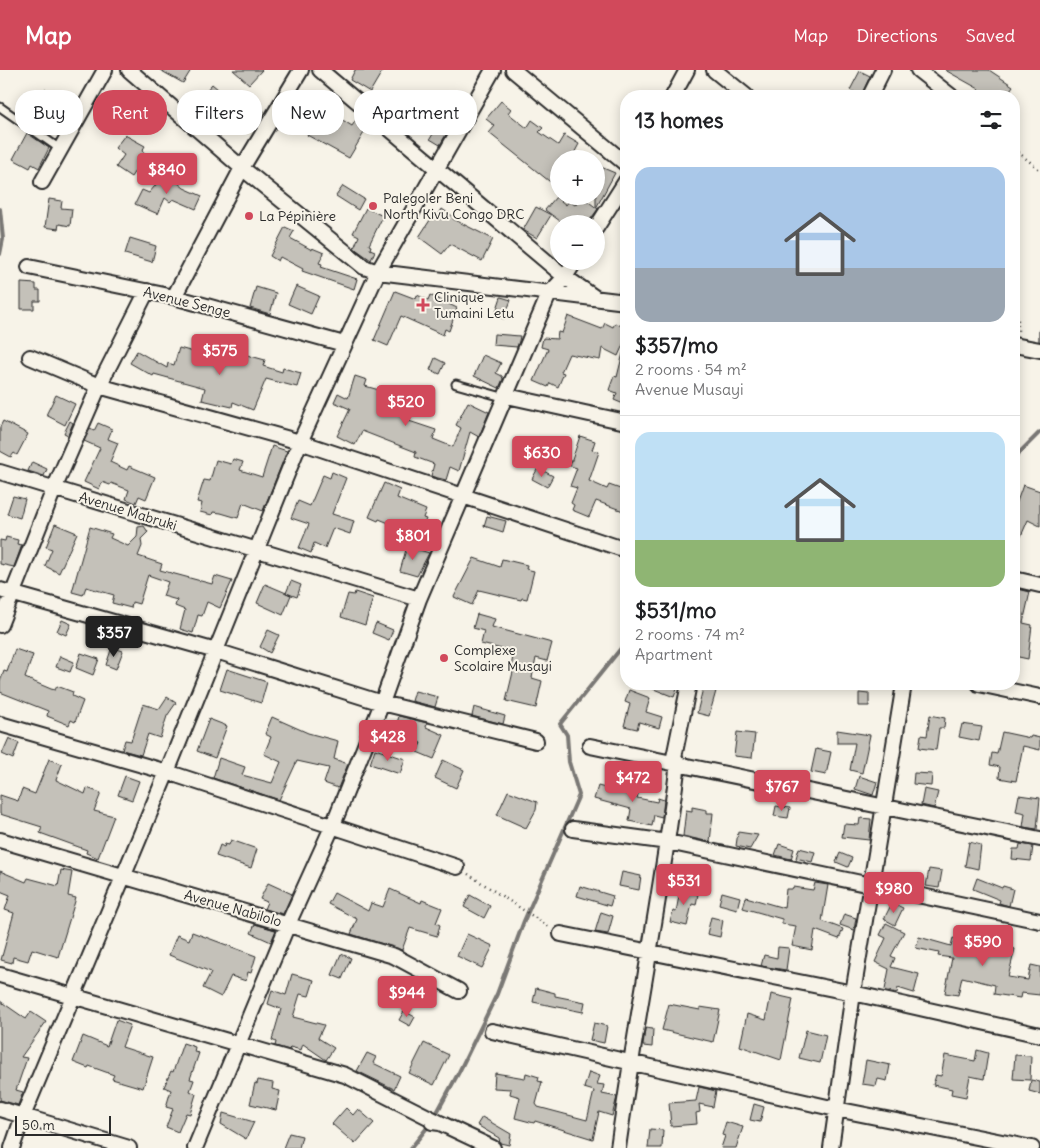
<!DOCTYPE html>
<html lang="en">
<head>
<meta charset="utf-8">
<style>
  body { margin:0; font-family:Delius,sans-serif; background:#f6f6f6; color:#202124; height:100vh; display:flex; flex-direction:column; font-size:19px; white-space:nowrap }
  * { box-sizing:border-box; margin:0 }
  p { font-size:16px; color:#757577 }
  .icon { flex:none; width:28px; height:28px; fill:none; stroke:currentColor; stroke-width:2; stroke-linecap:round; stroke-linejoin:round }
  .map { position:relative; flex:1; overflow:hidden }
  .panel { position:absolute; left:620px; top:20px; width:400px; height:600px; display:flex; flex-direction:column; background:#fff; border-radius:20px; box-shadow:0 2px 12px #0003 }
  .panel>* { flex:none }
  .banner { position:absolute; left:15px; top:20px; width:475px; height:45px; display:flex; gap:10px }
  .tools { position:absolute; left:550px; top:80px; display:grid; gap:10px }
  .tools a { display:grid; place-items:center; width:55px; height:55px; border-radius:50%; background:#fff; box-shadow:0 2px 12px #0003; font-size:25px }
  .scale { position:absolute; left:15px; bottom:12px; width:96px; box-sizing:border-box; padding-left:5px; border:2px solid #2b2b2b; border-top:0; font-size:14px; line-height:18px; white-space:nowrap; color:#2b2b2b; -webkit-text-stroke:4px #f7f3e8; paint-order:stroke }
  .price { position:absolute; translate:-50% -42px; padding:0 11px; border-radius:5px; background:#d1495b; color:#fff; font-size:16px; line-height:32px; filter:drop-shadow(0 1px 2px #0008) }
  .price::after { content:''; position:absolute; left:50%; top:30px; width:15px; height:11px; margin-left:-8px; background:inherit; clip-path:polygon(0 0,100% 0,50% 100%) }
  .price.active { background:#222; color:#fff }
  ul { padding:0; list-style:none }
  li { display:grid; align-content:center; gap:10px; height:265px; padding:0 15px }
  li+li { border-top:1px solid #e0e0e0 }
  li span { display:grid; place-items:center; height:155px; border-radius:15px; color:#555 }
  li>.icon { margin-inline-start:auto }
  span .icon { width:90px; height:90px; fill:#fffc; stroke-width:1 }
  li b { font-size:21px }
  h2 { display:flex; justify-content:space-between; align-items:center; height:60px; padding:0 15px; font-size:21px }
  .chip { padding:0 18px; border-radius:20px; background:#fff; box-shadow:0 2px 12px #0003; font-size:18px; line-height:45px }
  .chip.active { background:#d1495b; color:#fff }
  header { display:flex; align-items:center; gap:30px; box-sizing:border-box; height:70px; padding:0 25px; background:#d1495b; color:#fff }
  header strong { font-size:24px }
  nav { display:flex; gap:28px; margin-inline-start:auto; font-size:18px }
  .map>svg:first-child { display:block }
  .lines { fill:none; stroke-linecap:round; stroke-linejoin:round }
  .stream { stroke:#7a7874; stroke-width:4 }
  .building { fill:#c4c1b9; stroke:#2b2b2b }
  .lane-casing { stroke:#2b2b2b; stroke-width:11 }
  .street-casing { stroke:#2b2b2b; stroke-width:18 }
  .path { stroke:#2b2b2b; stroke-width:2.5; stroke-dasharray:1 4; stroke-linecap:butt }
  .lane { stroke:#f7f3e8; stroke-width:7 }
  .street { stroke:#f7f3e8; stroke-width:14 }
  .poi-dot { fill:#d1495b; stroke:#f7f3e8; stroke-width:2 }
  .labels { text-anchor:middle; stroke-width:4; stroke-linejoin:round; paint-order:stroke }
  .poi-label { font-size:14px; fill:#2b2b2b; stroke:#f7f3e8; text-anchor:start }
  .street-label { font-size:14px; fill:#2b2b2b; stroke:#f7f3e8 }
</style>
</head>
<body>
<header>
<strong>Map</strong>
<nav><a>Map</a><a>Directions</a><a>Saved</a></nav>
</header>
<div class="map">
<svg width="1040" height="1078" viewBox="0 0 1040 1078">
  <rect width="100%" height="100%" fill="#f7f3e8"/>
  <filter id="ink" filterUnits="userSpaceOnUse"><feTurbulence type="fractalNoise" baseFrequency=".02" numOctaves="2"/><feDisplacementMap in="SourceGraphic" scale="10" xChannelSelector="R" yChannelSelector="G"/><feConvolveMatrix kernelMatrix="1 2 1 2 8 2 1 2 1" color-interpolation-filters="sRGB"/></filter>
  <g filter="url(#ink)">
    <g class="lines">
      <path class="stream" d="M0,139L3,169L0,184
        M1040,277V261
        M1014,388L1040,362
        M435,1046L459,1002L497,924L524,851L579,725L569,692L567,665L560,654L626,572
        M411,1078L430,1054"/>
    </g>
    <path class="building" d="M160,0H191L183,13Z
      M233,0H262L249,14Z
      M355,0H383L370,22L350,10Z
      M945,0H989L1013,16L1006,26H974L979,19Z
      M860,1L870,6L861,26L850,20Z
      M212,14L225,25L218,34L204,23Z
      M45,19L71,35L61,50L57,47L53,54L35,42L41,32L38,30Z
      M247,29L264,41L255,54L238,42Z
      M501,31L511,39L508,43L518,51L527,58L532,50L543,58L539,62L558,75L564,65L579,74L571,89H559V109L554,115L489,63L495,56L486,49Z
      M450,35L460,40L440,75L430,69Z
      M330,42L352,56L356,50L368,56L349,88L307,65L318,48L323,51Z
      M27,63L49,78L39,98L32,94L30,98L13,89Z
      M125,65L145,76L142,81L146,84L131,107L116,97L124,85L115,78Z
      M596,95L615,103L596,138Z
      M166,103L184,118L202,126L196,139L173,129L170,132L165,128L158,144L135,134L142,120L149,123Z
      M343,116L364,129L358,140L336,126Z
      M556,127L566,135L569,131L575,135L582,127L598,139L587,154H564L545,140Z
      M49,129L62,131L61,138L72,139L70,156L59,154L58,159L45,157Z
      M536,137L551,145L537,168L523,160Z
      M366,138L383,146L369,175L371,176L370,179L375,181L371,190L354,178L359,166L353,163Z
      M442,139L454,147L453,149L493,169L482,191L450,174L442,184L419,167L432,147L436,149Z
      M285,157L294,161L290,168L312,180V178L324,183L319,193L322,194L321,197L357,209L354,219L302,201L303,199L280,187L278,191L270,186Z
      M130,168L156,176L152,192L125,184Z
      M21,213L36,214V220H40V231H34V239H21Z
      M296,216L319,226L311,244L288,234Z
      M256,217L276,223L270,244L250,238Z
      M395,221L416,229L417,225L428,230L430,225L457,238L449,261L445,259L443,265L401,246L388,276L374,270Z
      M501,227L511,230L504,249L495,245Z
      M568,246L602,259L605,253L613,257L615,253L626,258V268L618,286L602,278L600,290L569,284L561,302L564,303L558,317L550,313L548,317L534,311L548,279L541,277L543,268L557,269L558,262L562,263Z
      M494,264L520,266L519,271L517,277L493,275Z
      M179,278L223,290L225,284L234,287L236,282L265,290L263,296L282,302L283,298L301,303L297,317L266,309L253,340L233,332L232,337L202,330L205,318L154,304L153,306L130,293L137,281L167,298L168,293L174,295Z
      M623,283L626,284V335L614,330L617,323L609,320L614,306L617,307Z
      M483,285L501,293L496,303L502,306L503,309L499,318L474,306Z
      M435,288L445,293L440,304L430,300Z
      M355,306L367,310L365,316L386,322L384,329L414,340L409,351L436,360L433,369L453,377L461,358L456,355L468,332L489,342L479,367L470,362L459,401L450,397L446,410L434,407L431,406L434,394L415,387L416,382L362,361L355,375L337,366L350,339L334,332L338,323L348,328Z
      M56,325L75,334L65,355L46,345Z
      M3,351L28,364L17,385L14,383L11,387L0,381V357Z
      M70,351L73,353L68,365L64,363Z
      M98,353L112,359L108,369L118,373L110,392L127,400L129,396L155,407L146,429L139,426L136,433L126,429L129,420L111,413L110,415L102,412L99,419L84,412L100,378L84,371L90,359L94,361Z
      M580,366L595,371L592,380L599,382L589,411L607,419L609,415L626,421V442L596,431L589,447L572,440L574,435L571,433L577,418L570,416L577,398L570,396Z
      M540,373L552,377L547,394L534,389Z
      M272,376L287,381L263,441L243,433L238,448L221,443L213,442L212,445L200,442L202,433L197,432L204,410L210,411L216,390L231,394L233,389L243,392L240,400L262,407Z
      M32,392L47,399L44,406L28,401Z
      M538,398L553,406L547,417L532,409Z
      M332,402L346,408L332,444L354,451L350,464L333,458L325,478L314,473L311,483L299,478L309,454L291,448L298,431L310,436L323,405L330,408Z
      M384,413L400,420L397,428L426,440L423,448L426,449L422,458L419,456L416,464L379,449L378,451L369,447Z
      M1023,415L1040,421V456L1028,450L1014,482V440Z
      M13,426L25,429L20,448L7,444Z
      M487,446L506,451L503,462L484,456Z
      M55,454L77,463L59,503L45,496L52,479L46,477Z
      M144,456L148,462L141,469L142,476L138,486L162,494L160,500L212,514L215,506L232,511L220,538L207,532L202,546L198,545L193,563L180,559L185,540L175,536L177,530L163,526L168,512L148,505L139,534L132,532L131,538L112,533L114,525L86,517L83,525L72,522L90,457L112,464L110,468L128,476L137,467L138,457Z
      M6,467L18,470L17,474L22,475L14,497L0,494V470L5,471Z
      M407,476L429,483L417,506L400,501Z
      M474,488L500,497L502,489L527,495L526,499L534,501L527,529L522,528L521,530L479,520L472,535L454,527Z
      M291,511L301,515L297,527L286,523Z
      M265,514L291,525L283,545L257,533Z
      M1014,518L1030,522L1023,553L1032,555L1028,589L1014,586Z
      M355,522L373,528L365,555L341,547L348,524L354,525Z
      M477,544L495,549L492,557L552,573L547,591L536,588L532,608L542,611L536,638L506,631L513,602L510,601L514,582L481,574L484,561L473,558Z
      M62,550L71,554L66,565L57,561Z
      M376,553L393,560L389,570L372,563Z
      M268,560L279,565L270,583L260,577Z
      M112,577L123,581L116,599L106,595Z
      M15,579L33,585L25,608L51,619L55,620L57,616L73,622L72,626L83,631L75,652L71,650L69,655L47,646L48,641L0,622V612L4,601L7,602Z
      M81,583L99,589L93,605L76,598Z
      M60,586L74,592L70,602L56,597Z
      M227,599L267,612L261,633L220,620Z
      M641,614H679L674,627Z
      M704,614H718L709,646L697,643Z
      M629,620L650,628L646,642L662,647L659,658L639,652L637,659L624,656L630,634L625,632Z
      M415,621L438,627L435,637L412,631Z
      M859,623L869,624V636H859Z
      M167,627L176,633L167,646L160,668L148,664L141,685L122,680L125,670L131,671L143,634L159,639Z
      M474,637L505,646L503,654L472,646Z
      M930,645L945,648L944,658H939L936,680L919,678L921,665L927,666Z
      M399,646L427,653L426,657L444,665L434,689L417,682L421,673L394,664Z
      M272,647L308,663L338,671L334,689L348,694L338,718L324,713L329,698L297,691L279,730L213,708L219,688L245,697L242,705L272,713L281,692L264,684L271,667L265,664Z
      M209,649L227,656L215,688L197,681Z
      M962,654L982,657L979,671L959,667Z
      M837,660L870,665L862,703L850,700L855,673H837Z
      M737,662L755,664L752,688L734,686Z
      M1002,662L1030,668L1031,666L1040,668V680L1023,676L1016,711L999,708L1000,697L990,695L992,683L997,684Z
      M9,668L19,673L13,689L2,684Z
      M375,679L405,689L400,704L370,694Z
      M816,679L831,682L826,705L811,702Z
      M49,689L62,694L56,710L85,724L87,718L101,723L94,741L114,746L98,788L86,783L87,780L40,763L42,757L0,744V725L18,731L22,719L35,724Z
      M443,690L464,700L456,718L435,708Z
      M914,703L932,704L931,716L913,714Z
      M125,706L139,711L132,730L118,725Z
      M859,706L877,712L873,725L855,719Z
      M630,710L641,712L637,728L657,732L658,728L664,730L662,747L654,745L652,756L629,751L631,739L594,729L598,716L627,724Z
      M924,719L938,722L934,738L921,735Z
      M508,721L537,732L536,740L526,758L497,745Z
      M1019,725L1040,728L1037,759L1023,757L1025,743L1016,741Z
      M776,736L790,738L788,748L774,746Z
      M692,737L707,740V743H713L710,772L683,766L686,740L692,741Z
      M860,748L871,749L869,770L842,767L844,754L859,755Z
      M738,762L758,765L750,779L736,776Z
      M231,770L257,779L251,798L216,786L220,775L224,777L225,774L229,775Z
      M969,772L981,775L978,799L965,796Z
      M779,774L794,779L791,789L775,785Z
      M1020,774L1033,776L1031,791L1012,789L1013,779H1019Z
      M799,778L815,782L812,792L796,788Z
      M840,783L852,788L848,797L836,792Z
      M929,799L942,801L939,818L926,816Z
      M61,800L72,802L68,826L76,828L58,887L32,879L28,891L13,887L12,893L1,890L14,843L5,840L10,825L0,821V801L26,812L28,808L58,816Z
      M622,802L641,806L639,820L619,816Z
      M977,808L1002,818L1003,816L1013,819L1009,836L999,833L1000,830L973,819Z
      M268,813L292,824L283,844L264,839L267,832L260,829Z
      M815,813L828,815L822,851L843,859L839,869L815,860L812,880L792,876L796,856L782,854V849L743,838L746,827L784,838L786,819H792L793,817L813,820Z
      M681,815L691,817L690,823L698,824L696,835L692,834L687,856L670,852L673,841L676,842Z
      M580,816L613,826L610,836L577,826Z
      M390,819L421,833L422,830L442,838L436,853L440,855L437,866L410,858L402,880L351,864L357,849L328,834L334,823L368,841L371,833L383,837Z
      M722,822L740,827L737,839L719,834Z
      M470,825L490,836L484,848L464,837Z
      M892,833L903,838L895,855L884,849Z
      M601,842L613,846L608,864L595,862Z
      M844,844L856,848L854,860L840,855Z
      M711,847L723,850L720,867L707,864Z
      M886,853L904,862L891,886L895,888L891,897L919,904L914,923L898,918L897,923L885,920L889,899L875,892L886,868L880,865Z
      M255,854L276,860L271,872L251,863Z
      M192,862L256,886L251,903L248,902L246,911L231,906L221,927L203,918L211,902L169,885L177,865L189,870Z
      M467,864L493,876L482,898L457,886Z
      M919,867L951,876L953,868L964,871L965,868L995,879L996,875L1015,879L1008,907L1028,910L1031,895L1040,897V925L1021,923L1020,928L994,924L995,915L962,907L958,925L945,923L952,888L938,886L939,883L916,878Z
      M778,877L789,878L786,900L761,896L764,885L777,888Z
      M341,884L351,888L342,909L332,905Z
      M292,904L314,910L309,926L300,924L293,947L324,955L318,968L334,978L326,990L303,974L301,980L290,977L289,980L275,976L276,972L272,970L281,939L268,934L272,920L286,925Z
      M536,918L555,923V926L585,932L583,942L533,932Z
      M771,924L793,929L781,990L740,976L747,944L766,950Z
      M0,931L26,949L31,942L46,952L21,987L27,988L16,1020L23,1022L18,1035L0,1030Z
      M669,934L700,940V937L720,940L713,972L662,960Z
      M404,941L415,947L410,956L399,950Z
      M116,950L130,955L122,977L153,987L143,1018L112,1009L114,1005L89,996L88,998L73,992L83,966L107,976Z
      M594,953L607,956L604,973L590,970Z
      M645,958L653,959L652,977L643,976Z
      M806,960L826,965L820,993L799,988Z
      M183,973L195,977L194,982L199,983L190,1009L194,1010L190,1021L196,1024L190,1044L186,1043L178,1062L166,1057L173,1039L166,1037L171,1020L164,1017L171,1001L173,1002Z
      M424,973L449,985L434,1015L409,1003Z
      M977,980L988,983L984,1009L970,1006L966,1027L951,1024L952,1019L933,1015L936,1005L941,1006L945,985L975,991Z
      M367,983L376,987L373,993L400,1006L394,1019L357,1001Z
      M1015,985L1031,986L1030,1010L1013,1009Z
      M866,990L890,995L887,1011L878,1009L876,1016L862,1014Z
      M589,1002L600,1006L597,1014L604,1015L602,1024L617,1027L612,1046L599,1042L593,1069L535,1051L534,1053L515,1048L520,1027L510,1024L511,1019L494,1018L495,1003L525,1008L526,1003L539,1007L538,1011L542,1012L536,1034L538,1037L587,1050L594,1021L584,1018Z
      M258,1010L273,1013L272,1019L280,1021L276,1040L250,1034L255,1013L257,1014Z
      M1031,1010L1040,1012V1024L1029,1021Z
      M699,1017L716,1021L713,1037L699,1034L700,1042L696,1043L697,1054L671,1056L669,1033L696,1031Z
      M754,1034L764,1037L760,1052L750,1050Z
      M346,1038L353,1045L358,1039L374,1053L355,1074L332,1054Z
      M223,1043L254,1052L246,1069L221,1054Z
      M482,1047L511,1064L509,1075L500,1073L499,1068L477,1055Z
      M726,1052L743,1057L736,1078H721L725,1066L722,1065Z
      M650,1059L663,1060L662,1078H648Z
      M289,1063L302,1066L299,1078H283Z"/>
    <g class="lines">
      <g class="lane-casing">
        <path id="lane" d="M0,37L60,79
          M456,314L506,328"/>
      </g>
      <g class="street-casing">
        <path id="street" d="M129,0L242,98L364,197L378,202L626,232
          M320,0L565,207L594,227
          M513,0L626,94
          M714,0L746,26
          M918,0L951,26
          M673,26L687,0
          M870,26L883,0
          M42,112L105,0
          M596,158L626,111
          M29,197L174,227L344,274
          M174,227L242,98L301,0
          M1014,275L1040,280
          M30,287L99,316L300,372L626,480
          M507,326L626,352
          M0,402L419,529
          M1014,509L1040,515
          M0,520L216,581L382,633L536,671
          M0,555L54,419L99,316L147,221
          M979,614L1040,627
          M0,654L167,702L457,797
          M590,676L1040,769
          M673,692L689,614
          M573,759L668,772L1040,851
          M0,770L394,886L459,921
          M561,864L853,923L1040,965
          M0,905L345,1005L440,1053
          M492,961L836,1039L1032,1078
          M0,1039L129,1078
          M432,1052L440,1053L493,1078
          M12,1078L23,1046L167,702L300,372L378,202L493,0
          M195,1078L288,854L333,755L382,633L419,529L549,224L565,207L575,191
          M618,1078C636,949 662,822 678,693
          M831,1078L853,923L904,614"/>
      </g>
      <path class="path" d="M1014,79L1040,100
        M1014,241L1018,247V264
        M468,804L551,858"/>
      <use href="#lane" class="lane"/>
      <use href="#street" class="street"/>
    </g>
  </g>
  <g class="poi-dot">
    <circle cx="373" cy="136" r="5"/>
    <circle cx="249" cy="146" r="5"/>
    <path d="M420.5 227.5h5v5h5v5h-5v5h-5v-5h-5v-5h5z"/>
    <circle cx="444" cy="588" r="5"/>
  </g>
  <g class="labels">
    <g class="poi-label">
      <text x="383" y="133">Palegoler Beni<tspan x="383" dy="16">North Kivu Congo DRC</tspan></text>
      <text x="259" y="151">La Pépinière</text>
      <text x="434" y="232">Clinique<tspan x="434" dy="16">Tumaini Letu</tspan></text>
      <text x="454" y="585">Complexe<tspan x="454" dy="16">Scolaire Musayi</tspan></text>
    </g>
    <g class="street-label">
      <text transform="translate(187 232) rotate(14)" y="5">Avenue Senge</text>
      <text transform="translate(128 441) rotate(17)" y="5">Avenue Mabruki</text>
      <text transform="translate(233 838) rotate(16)" y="5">Avenue Nabilolo</text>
    </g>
  </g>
</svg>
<div class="tools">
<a>+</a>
<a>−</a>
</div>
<div class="scale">50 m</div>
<b class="price" style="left:167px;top:125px">$840</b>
<b class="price" style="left:220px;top:306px">$575</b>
<b class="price" style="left:406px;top:357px">$520</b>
<b class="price" style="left:542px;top:408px">$630</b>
<b class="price" style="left:413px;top:491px">$801</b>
<b class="price active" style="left:114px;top:588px">$357</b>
<b class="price" style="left:388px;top:692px">$428</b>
<b class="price" style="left:633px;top:733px">$472</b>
<b class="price" style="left:782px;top:742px">$767</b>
<b class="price" style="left:684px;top:836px">$531</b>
<b class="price" style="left:894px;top:844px">$980</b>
<b class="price" style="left:983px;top:897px">$590</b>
<b class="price" style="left:407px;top:948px">$944</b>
<div class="banner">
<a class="chip">Buy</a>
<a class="chip active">Rent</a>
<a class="chip">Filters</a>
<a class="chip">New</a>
<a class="chip">Apartment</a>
</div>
<section class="panel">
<h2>13 homes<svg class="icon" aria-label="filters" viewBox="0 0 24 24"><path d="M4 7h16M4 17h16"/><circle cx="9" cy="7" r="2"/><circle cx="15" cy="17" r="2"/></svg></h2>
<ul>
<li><span style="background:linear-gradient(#a9c7e8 65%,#9aa5b1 0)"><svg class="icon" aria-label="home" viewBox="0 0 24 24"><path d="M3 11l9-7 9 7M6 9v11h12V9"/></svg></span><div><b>$357/mo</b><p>2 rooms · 54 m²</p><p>Avenue Musayi</p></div></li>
<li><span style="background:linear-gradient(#bfe0f5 70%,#8fb573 0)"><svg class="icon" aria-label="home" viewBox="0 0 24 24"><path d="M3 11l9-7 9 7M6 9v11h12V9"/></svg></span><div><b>$531/mo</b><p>2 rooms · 74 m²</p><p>Apartment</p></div></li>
</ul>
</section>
</div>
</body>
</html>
